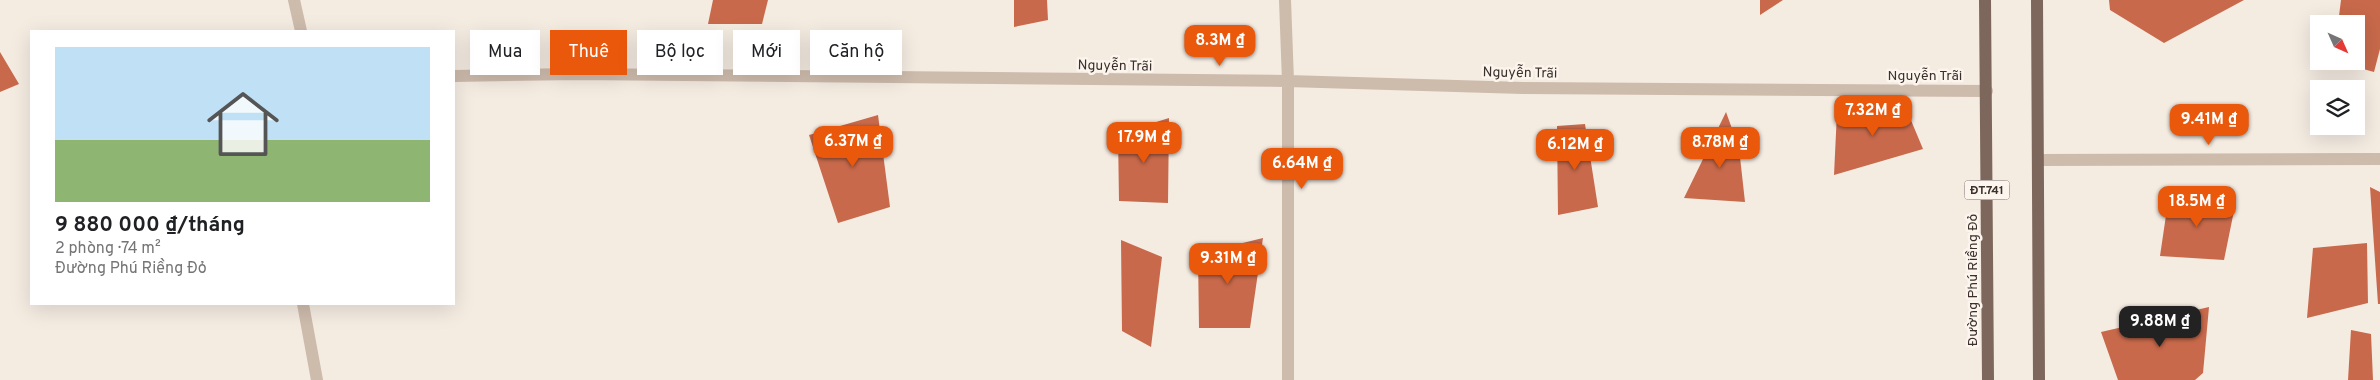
<!DOCTYPE html>
<html lang="vi">
<head>
<meta charset="utf-8">
<style>
  body { margin:0; font-family:Overpass,sans-serif; background:#f2f2f2; color:#202124; height:100vh; display:flex; flex-direction:column; font-size:19px; white-space:nowrap }
  * { box-sizing:border-box; margin:0 }
  p { font-size:16px; color:#757577 }
  .icon { flex:none; width:28px; height:28px; fill:none; stroke:currentColor; stroke-width:2; stroke-linecap:round; stroke-linejoin:round }
  .map { position:relative; flex:1; overflow:hidden }
  .side { position:absolute; left:30px; top:30px; width:425px; height:275px; display:flex; flex-direction:column; background:#fff; border-radius:0px; box-shadow:0 5px 20px #0002 }
  .side>* { flex:none }
  .banner { position:absolute; left:470px; top:30px; width:475px; height:45px; display:flex; gap:10px }
  .needle { width:32px; rotate:135deg }
  .controls { position:absolute; left:2310px; top:15px; display:grid; gap:10px }
  .controls a { display:grid; place-items:center; width:55px; height:55px; border-radius:0px; background:#fff; box-shadow:0 5px 20px #0002; font-size:25px }
  .price { position:absolute; translate:-50% -42px; padding:0 11px; border-radius:10px; background:#ea580c; color:#fff; font-size:16px; line-height:32px; filter:drop-shadow(0 1px 2px #0008) }
  .price::after { content:''; position:absolute; left:50%; top:30px; width:15px; height:11px; margin-left:-8px; background:inherit; clip-path:polygon(0 0,100% 0,50% 100%) }
  .price.selected { background:#222; color:#fff }
  ul { padding:0; list-style:none }
  li { display:grid; align-content:center; gap:10px; height:265px; padding:0 25px }
  li span { display:grid; place-items:center; height:155px; border-radius:0px; color:#555 }
  li>.icon { margin-inline-start:auto }
  span .icon { width:90px; height:90px; fill:#fffc; stroke-width:1 }
  li b { font-size:21px }
  .chip { padding:0 18px; border-radius:0px; background:#fff; box-shadow:0 5px 20px #0002; font-size:18px; line-height:45px }
  .chip.selected { background:#ea580c; color:#fff }
  .map>svg:first-child { display:block }
  .building { fill:#c8694b }
  .lines { fill:none; stroke-linecap:round; stroke-linejoin:round }
  .street { stroke:#cdbbac; stroke-width:12 }
  .primary { stroke:#7d675c; stroke-width:12 }
  .labels { text-anchor:middle; stroke-width:5; stroke-linejoin:round; paint-order:stroke }
  .shield { fill:#fbf5ee; stroke:#756b66; stroke-width:1 }
  .shield-label { font-size:12px; font-weight:bold; fill:#3b302b }
  .street-label { font-size:14px; fill:#3b302b; stroke:#fbf5ee }
</style>
</head>
<body>
<div class="map">
<svg width="2380" height="380" viewBox="0 0 2380 380">
  <rect width="100%" height="100%" fill="#f4ebe1"/>
  <path class="building" d="M713,0H768L762,24H708Z
    M1014,0H1047L1048,20L1014,27Z
    M1760,0H1783L1760,15Z
    M2109,0H2244L2164,43L2110,10Z
    M2341,0H2380V49L2374,72L2338,62L2356,61V24H2338Z
    M0,52L19,84L0,92Z
    M1905,106L1923,149L1834,175L1837,112Z
    M1726,112L1739,148L1745,202L1684,198Z
    M878,115L890,207L838,223L809,135Z
    M1169,118L1168,203L1119,201L1118,134Z
    M1585,124L1598,207L1558,215L1557,126Z
    M2370,187L2380,192V304H2378Z
    M2169,195L2236,201L2224,260L2160,256Z
    M1263,238L1250,328H1199L1198,254Z
    M1121,240L1162,257L1151,347L1122,331Z
    M2367,243L2368,303L2307,318L2313,248Z
    M2209,307L2203,373L2195,380H2118L2101,332Z
    M2351,330L2371,334L2373,380H2348Z"/>
  <g class="lines">
    <path class="street" d="M294,0L301,31
      M1285,0L1288,81V380
      M454,76L576,74L1288,81L1523,88L1987,91
      M2038,160L2380,159
      M303,304L317,380"/>
    <path class="primary" d="M1985,0L1988,380
      M2037,0L2039,380"/>
  </g>
  <g class="labels">
    <rect class="shield" x="1964.5" y="180.5" width="45" height="19" rx="4"/>
    <g class="shield-label">
      <text x="1987" y="194">ĐT.741</text>
    </g>
    <g class="street-label">
      <text transform="translate(1115 65) rotate(1)" y="5">Nguyễn Trãi</text>
      <text transform="translate(1520 72) rotate(1)" y="5">Nguyễn Trãi</text>
      <text x="1925" y="80">Nguyễn Trãi</text>
      <text transform="translate(1972 280) rotate(-90)" y="5">Đường Phú Riềng Đỏ</text>
    </g>
  </g>
</svg>
<div class="controls">
<a><svg class="needle" viewBox="-14 -14 28 28"><path d="M0-13l5 13h-10z" fill="#e53935"/><path d="M0 13l5-13h-10z" fill="#757577"/></svg></a>
<a><svg class="icon" aria-label="layers" viewBox="0 0 24 24"><path d="M12 4l9 5-9 5-9-5zM3 14l9 5 9-5"/></svg></a>
</div>
<b class="price" style="left:1220px;top:67px">8.3M ₫</b>
<b class="price" style="left:1873px;top:137px">7.32M ₫</b>
<b class="price" style="left:2209px;top:146px">9.41M ₫</b>
<b class="price" style="left:1144px;top:164px">17.9M ₫</b>
<b class="price" style="left:853px;top:168px">6.37M ₫</b>
<b class="price" style="left:1720px;top:169px">8.78M ₫</b>
<b class="price" style="left:1575px;top:171px">6.12M ₫</b>
<b class="price" style="left:1302px;top:190px">6.64M ₫</b>
<b class="price" style="left:2197px;top:228px">18.5M ₫</b>
<b class="price" style="left:1228px;top:285px">9.31M ₫</b>
<b class="price selected" style="left:2160px;top:348px">9.88M ₫</b>
<div class="banner">
<a class="chip">Mua</a>
<a class="chip selected">Thuê</a>
<a class="chip">Bộ lọc</a>
<a class="chip">Mới</a>
<a class="chip">Căn hộ</a>
</div>
<section class="side">
<ul>
<li><span style="background:linear-gradient(#bfe0f5 60%,#8fb573 0)"><svg class="icon" aria-label="home" viewBox="0 0 24 24"><path d="M3 11l9-7 9 7M6 9v11h12V9"/></svg></span><div><b>9 880 000 ₫/tháng</b><p>2 phòng · 74 m²</p><p>Đường Phú Riềng Đỏ</p></div></li>
</ul>
</section>
</div>
</body>
</html>
